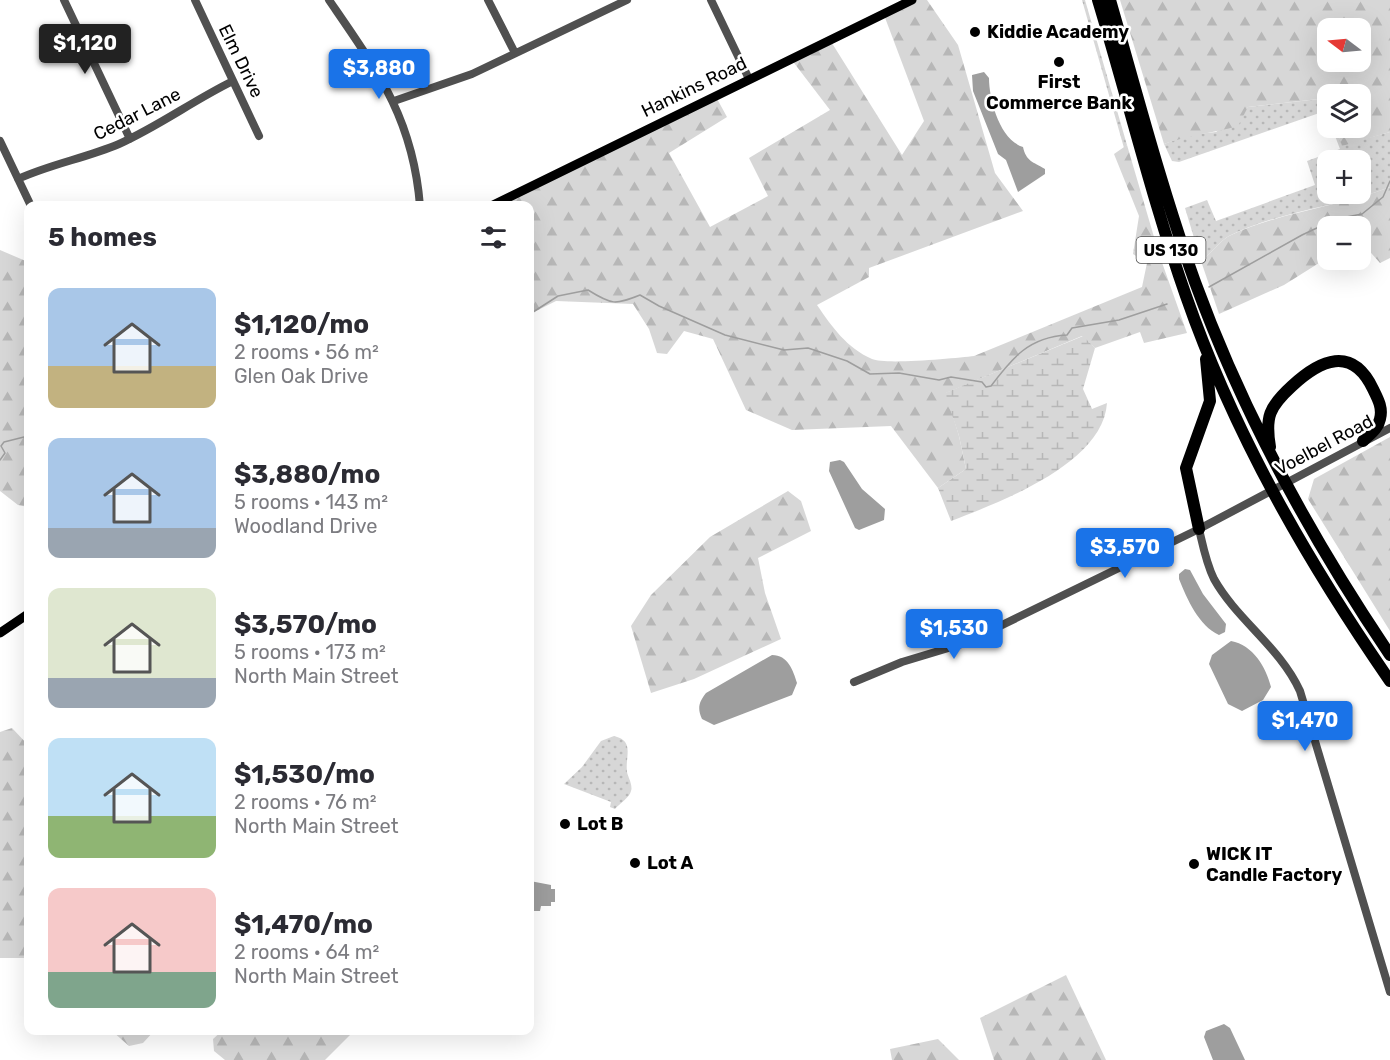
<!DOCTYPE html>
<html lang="en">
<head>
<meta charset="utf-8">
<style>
  body { margin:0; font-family:Rubik,sans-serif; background:#f7f7f7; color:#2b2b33; height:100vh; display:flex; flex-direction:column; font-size:22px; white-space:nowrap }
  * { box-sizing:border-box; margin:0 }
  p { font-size:20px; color:#7c7c81 }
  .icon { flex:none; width:33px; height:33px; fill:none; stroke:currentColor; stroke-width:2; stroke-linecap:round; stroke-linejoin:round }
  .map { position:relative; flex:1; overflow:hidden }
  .panel { position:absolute; left:24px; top:201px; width:510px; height:834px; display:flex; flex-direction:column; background:#fff; border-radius:12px; box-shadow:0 6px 24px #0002 }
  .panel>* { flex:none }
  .needle { width:39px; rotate:286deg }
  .fabs { position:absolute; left:1317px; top:18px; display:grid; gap:12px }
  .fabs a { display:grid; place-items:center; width:54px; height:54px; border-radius:12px; background:#fff; box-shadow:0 6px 24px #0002; font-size:30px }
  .price { position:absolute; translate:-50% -51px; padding:0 14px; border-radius:6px; background:#1a73e8; color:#fff; font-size:20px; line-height:39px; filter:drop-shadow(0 2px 3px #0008) }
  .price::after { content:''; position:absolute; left:50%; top:36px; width:18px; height:14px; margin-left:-9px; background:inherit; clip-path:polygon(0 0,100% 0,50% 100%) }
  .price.on { background:#222; color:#fff }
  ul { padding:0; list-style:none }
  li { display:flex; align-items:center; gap:18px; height:150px; padding:0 24px }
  li span { display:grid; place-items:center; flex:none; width:168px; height:120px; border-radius:12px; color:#555 }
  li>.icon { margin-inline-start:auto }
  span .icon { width:72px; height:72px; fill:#fffc; stroke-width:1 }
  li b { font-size:26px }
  h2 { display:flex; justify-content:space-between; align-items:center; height:72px; padding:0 24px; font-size:26px }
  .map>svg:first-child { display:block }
  .grass { fill:url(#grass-dots); fill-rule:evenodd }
  .forest { fill:url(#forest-firs); fill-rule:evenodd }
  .wetland { fill:url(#wetland-marsh) }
  .water { fill:#9e9e9e }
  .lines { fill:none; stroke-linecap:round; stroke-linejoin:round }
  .stream { stroke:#9e9e9e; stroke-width:1.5 }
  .minor { stroke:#505050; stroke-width:8 }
  .major { stroke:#000; stroke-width:9 }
  .highway { stroke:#000; stroke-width:12 }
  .poi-dot { fill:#000; stroke:#fff; stroke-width:2 }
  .labels { text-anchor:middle; stroke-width:5; stroke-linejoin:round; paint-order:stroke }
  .shield { fill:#fff; stroke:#4c4c4c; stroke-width:1.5 }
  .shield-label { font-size:16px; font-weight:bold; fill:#000 }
  .poi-label { font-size:18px; font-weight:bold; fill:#000; stroke:#fff; text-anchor:start }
  .street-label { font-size:18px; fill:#000; stroke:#fff }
</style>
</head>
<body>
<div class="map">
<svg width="1390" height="1060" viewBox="0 0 1390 1060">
  <defs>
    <pattern id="grass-dots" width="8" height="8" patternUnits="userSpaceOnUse" patternTransform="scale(1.5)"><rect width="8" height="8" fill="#d7d7d7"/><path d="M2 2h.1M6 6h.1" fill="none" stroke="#b7b7b7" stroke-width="1.8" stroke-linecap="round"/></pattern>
    <pattern id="forest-firs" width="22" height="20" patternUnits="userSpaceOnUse" patternTransform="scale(1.5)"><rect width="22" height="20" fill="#d7d7d7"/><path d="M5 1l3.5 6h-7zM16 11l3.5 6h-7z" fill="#b7b7b7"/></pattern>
    <pattern id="wetland-marsh" width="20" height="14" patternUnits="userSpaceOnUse" patternTransform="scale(1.5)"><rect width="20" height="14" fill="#d7d7d7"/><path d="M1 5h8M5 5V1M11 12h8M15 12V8" fill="none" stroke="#b7b7b7"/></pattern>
  </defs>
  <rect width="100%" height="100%" fill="#fff"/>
  <path class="grass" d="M1082,0H1085L1127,145L1124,148Z
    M1319,99L1327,106V117L1325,111L1179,162L1172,161L1164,144L1188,135L1216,132L1248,107Z
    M1332,128H1336L1342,145L1390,132V187C1338,207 1279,211 1229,236C1221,240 1210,255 1201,261L1185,208L1207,200L1216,221L1315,185L1307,161L1340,149ZM1328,160H1360V194H1328Z
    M614,736C635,741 625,756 627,772C628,777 633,785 631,791C630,797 619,804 615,809L610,807L611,802L564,784L582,767L601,741Z"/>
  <path class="forest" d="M915,0H927L958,45L995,173L1023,211L869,268V277L817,305C832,327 847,348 872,359C885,365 957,358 974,356L1142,287L1147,263L1133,254L1139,216L1114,154L1127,145L1159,254L1187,333L1144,343L1140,332L1095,348L1082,336L946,393L959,436L966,469L938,488L891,426L792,430L746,410L713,339L684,331L667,354L657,353L649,329L633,304L556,301L530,314V206H491L715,95L727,117L669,153L710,227L768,196L749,158L830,110L791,59L830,40L902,155L924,121L884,15Z
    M1120,0H1390V132L1342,146L1336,128H1360V94H1328L1327,106L1319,99L1248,107L1238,126C1213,133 1188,135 1164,144ZM1328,28H1360V62H1328Z
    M1390,187V258L1380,263L1364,245H1361L1360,226H1328L1327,258L1284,285L1219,314L1201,261C1210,255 1221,240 1229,236C1279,212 1338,207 1390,187Z
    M0,250L28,262V507L18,505L0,491Z
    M1390,437V631L1308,499L1314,479Z
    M788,491L801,501L811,531L758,558L765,593L781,639L694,679L651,693L631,626L651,595L710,537Z
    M12,728L28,745V958H0V732Z
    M1066,975L1106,1060H994L980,1018Z
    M223,1030H354V1031L325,1060H225L214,1051L213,1039Z
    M112,1031H154L143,1043L129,1046Z
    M938,1039L959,1060H892L890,1049Z"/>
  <path class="wetland" d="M1083,336L1095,348L1083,389L1092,409L1107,403C1103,464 1000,502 951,521L938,488L966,469L959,436L945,393Z"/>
  <path class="water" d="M984,72L989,78C989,100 1000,140 1023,147C1026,161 1033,162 1045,169V174L1018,192L1006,160L998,154L973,91L972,75Z
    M840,460L844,462L862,489L885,509L884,520L859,530L855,528L829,471L830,462Z
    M1185,569L1190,570L1203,594L1226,624L1225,632L1219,635C1199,626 1187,599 1179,579V574Z
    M1231,641C1253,645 1266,667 1271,687L1263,700L1242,711L1228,704L1209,664L1212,655Z
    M772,655C788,655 793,670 797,683L792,695L714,725L702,719C697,708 699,702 706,693Z
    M530,881L551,885V889H555V902H551V906H541L540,911H530V915Z
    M1224,1024L1230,1028L1245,1060H1213L1204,1037L1206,1031Z"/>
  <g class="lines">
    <path class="stream" d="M1209,287L1302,235L1336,219L1362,214L1383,197L1390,181
      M530,314L558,296L588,290C612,305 615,305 640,295L659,306L725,335L784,350L808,348L847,361L870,374L899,373L939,380L951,377L982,382L986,387L991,386C1012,358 1029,337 1067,335L1072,328L1119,320L1167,304
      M0,460L5,453L1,446L4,442L28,436"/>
    <path class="minor" d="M64,0L130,139
      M195,0L259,136
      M329,0C377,70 413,118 420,206
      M488,0L515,53
      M711,0L749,79
      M394,101L472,74L627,0
      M0,141L31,206
      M18,179C51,164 86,158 119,144C159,126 194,100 233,81
      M1199,529C1203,546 1206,563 1214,579C1237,620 1280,647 1300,691L1390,992
      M854,682L902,662L965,643L1199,529L1390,428"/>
    <path class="major" d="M491,206L912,0
      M0,633L28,614"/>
    <path class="highway" d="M1098,0C1128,99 1152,199 1186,296C1234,434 1307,561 1390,681
      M1110,0C1137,94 1162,190 1195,282C1244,416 1311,538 1390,655
      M1270,447C1265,417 1269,407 1292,386C1320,360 1352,345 1373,389C1378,399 1383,408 1380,419C1378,429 1370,434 1363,441
      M1199,529L1186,468L1210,401L1206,359"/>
  </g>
  <g class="poi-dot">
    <circle cx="975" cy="32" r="6"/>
    <circle cx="1059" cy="62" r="6"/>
    <circle cx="565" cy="824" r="6"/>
    <circle cx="635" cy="863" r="6"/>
    <circle cx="1194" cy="864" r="6"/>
  </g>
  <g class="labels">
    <rect class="shield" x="1136.5" y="237" width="69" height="26" rx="4.5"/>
    <g class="shield-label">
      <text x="1171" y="256">US 130</text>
    </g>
    <g class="poi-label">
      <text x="987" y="38">Kiddie Academy</text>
      <text x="1059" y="88" text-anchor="middle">First<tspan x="1059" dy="21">Commerce Bank</tspan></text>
      <text x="577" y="830">Lot B</text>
      <text x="1206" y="860">WICK IT<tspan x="1206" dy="21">Candle Factory</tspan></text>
      <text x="647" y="869">Lot A</text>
    </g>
    <g class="street-label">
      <text transform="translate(241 61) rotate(64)" y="6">Elm Drive</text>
      <text transform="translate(694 87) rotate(-26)" y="6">Hankins Road</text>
      <text transform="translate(137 114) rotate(-27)" y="6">Cedar Lane</text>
      <text transform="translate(1324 445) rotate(-28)" y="6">Voelbel Road</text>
    </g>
  </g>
</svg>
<div class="fabs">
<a><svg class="needle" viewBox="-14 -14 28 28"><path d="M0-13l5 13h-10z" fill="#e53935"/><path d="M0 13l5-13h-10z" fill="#7c7c81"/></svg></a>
<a><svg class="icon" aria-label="layers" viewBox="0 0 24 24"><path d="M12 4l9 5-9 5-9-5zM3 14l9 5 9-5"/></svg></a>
<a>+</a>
<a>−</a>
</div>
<b class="price on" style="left:85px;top:75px">$1,120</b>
<b class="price" style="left:379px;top:100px">$3,880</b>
<b class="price" style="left:1125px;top:579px">$3,570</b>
<b class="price" style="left:954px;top:660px">$1,530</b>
<b class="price" style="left:1305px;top:752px">$1,470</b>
<section class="panel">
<h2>5 homes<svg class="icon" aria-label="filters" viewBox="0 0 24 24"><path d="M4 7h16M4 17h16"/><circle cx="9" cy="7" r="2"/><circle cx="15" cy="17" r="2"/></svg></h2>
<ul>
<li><span style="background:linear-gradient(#a9c7e8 65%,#c2b280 0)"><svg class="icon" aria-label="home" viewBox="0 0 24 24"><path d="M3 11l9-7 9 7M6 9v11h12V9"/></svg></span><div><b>$1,120/mo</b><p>2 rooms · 56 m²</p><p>Glen Oak Drive</p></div></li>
<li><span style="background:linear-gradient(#a9c7e8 75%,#9aa5b1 0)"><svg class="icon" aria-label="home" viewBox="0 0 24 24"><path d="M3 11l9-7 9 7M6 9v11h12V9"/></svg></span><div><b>$3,880/mo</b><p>5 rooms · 143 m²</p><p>Woodland Drive</p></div></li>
<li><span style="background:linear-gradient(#dfe7d0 75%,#9aa5b1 0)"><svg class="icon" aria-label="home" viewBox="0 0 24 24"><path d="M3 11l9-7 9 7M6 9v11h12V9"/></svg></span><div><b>$3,570/mo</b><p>5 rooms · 173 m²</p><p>North Main Street</p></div></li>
<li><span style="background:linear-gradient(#bfe0f5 65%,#8fb573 0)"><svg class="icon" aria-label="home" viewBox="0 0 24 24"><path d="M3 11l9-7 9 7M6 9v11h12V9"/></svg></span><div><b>$1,530/mo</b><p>2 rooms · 76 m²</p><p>North Main Street</p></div></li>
<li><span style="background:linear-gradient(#f6c9c9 70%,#7fa58c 0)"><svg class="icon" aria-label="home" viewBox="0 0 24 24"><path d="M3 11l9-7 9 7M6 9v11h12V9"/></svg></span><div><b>$1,470/mo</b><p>2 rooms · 64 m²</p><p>North Main Street</p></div></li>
</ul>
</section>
</div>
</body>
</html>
